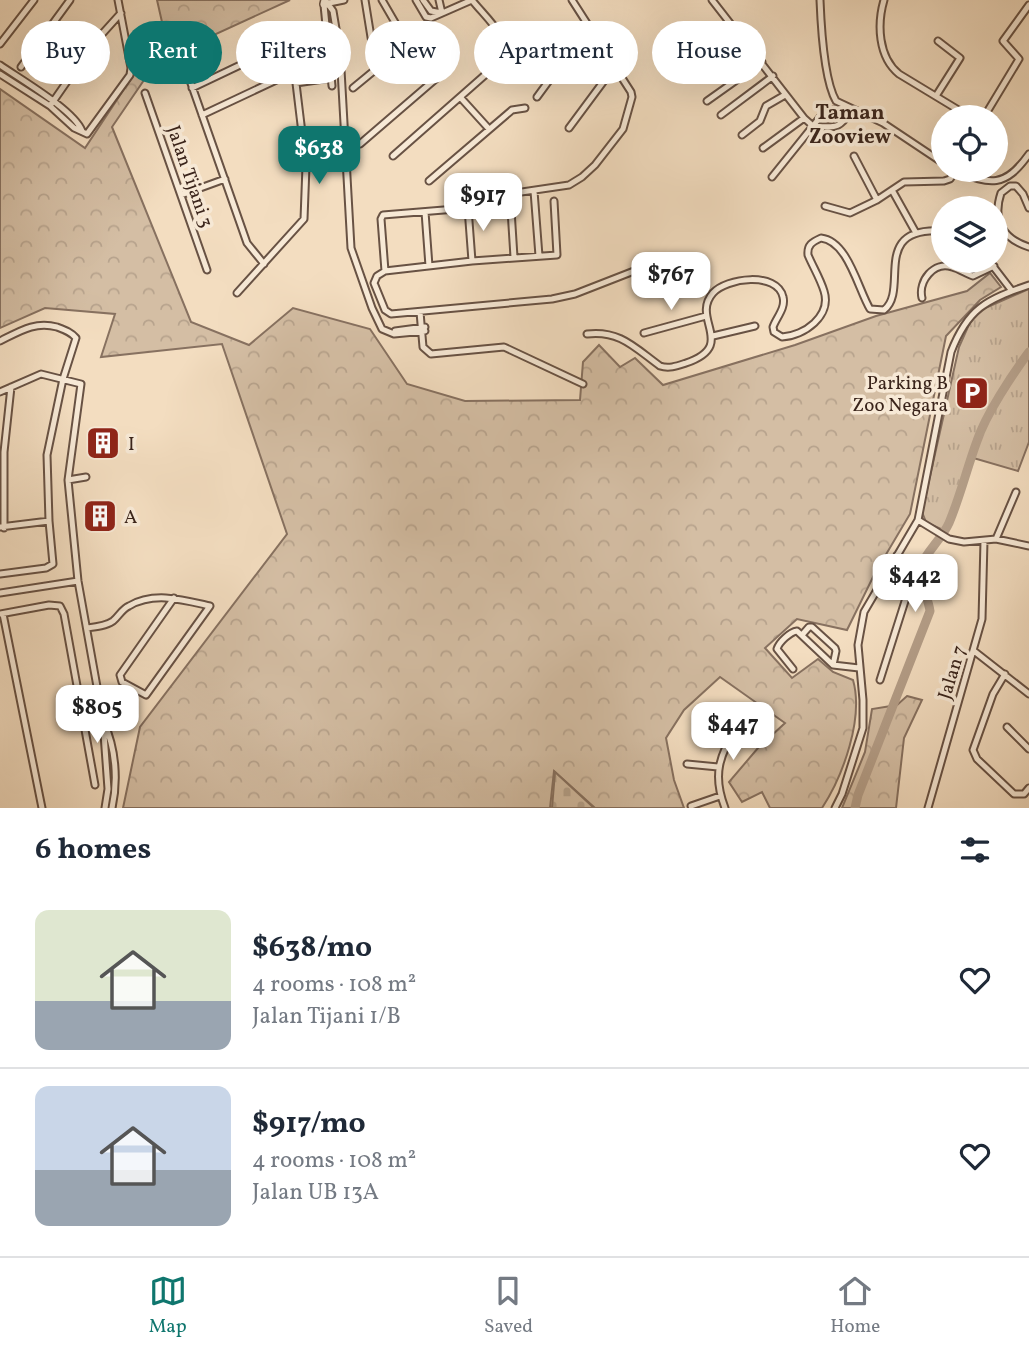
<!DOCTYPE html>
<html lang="en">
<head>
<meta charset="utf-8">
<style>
  body { margin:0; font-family:Vollkorn,serif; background:#f2f2f3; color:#1f2937; height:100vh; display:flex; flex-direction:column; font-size:26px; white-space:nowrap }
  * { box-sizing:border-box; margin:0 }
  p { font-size:23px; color:#747a83 }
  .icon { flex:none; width:38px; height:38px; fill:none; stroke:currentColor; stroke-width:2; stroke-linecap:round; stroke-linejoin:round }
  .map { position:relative; height:808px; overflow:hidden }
  .drawer { display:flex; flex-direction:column; background:#fff; flex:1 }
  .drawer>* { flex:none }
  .top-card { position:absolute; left:21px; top:21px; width:987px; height:63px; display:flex; gap:14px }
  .tools { position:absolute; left:931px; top:105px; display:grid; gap:14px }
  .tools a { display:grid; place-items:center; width:77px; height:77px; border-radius:50%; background:#fff; box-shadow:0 7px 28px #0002; font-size:35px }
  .price { position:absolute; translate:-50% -60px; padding:0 16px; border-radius:14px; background:#fff; color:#222; font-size:23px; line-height:46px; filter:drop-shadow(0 2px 4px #0008) }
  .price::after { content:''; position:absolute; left:50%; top:42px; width:21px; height:16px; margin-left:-10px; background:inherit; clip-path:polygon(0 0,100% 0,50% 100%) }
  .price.active { background:#0f766e; color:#fff }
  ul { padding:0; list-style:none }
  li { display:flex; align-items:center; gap:21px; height:175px; padding:0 35px }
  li+li { border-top:2px solid #e0e1e3 }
  li span { display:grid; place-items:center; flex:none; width:196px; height:140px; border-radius:14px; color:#555 }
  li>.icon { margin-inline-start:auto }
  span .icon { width:84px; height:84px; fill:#fffc; stroke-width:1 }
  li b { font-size:30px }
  h2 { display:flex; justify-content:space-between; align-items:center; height:84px; padding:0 35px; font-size:30px }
  .chip { padding:0 24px; border-radius:32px; background:#fff; box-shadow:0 7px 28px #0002; font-size:24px; line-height:63px }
  .chip.active { background:#0f766e; color:#fff }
  .menu { display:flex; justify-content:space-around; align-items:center; height:98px; border-top:2px solid #e0e1e3; background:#fff; font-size:19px; color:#747a83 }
  .menu a { display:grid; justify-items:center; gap:4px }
  .menu .active { color:#0f766e }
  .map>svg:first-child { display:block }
  .forest { fill:url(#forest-crowns); stroke:#877160; stroke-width:2 }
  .cemetery { fill:url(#cemetery-stones); stroke:#877160; stroke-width:2 }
  .park { fill:url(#park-tufts); stroke:#877160; stroke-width:2 }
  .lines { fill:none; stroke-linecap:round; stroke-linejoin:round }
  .river { stroke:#b49e88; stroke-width:9 }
  .minor-casing { stroke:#685244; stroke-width:9 }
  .tertiary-casing { stroke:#685244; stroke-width:10 }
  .minor { stroke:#f7e9d6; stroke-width:5 }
  .tertiary { stroke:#f7e9d6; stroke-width:7 }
  .labels { text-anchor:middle; stroke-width:7; stroke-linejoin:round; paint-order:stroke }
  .street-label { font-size:19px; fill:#3a241b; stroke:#f7e9d6 }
  .poi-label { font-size:19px; fill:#3a241b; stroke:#f7e9d6; text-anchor:start }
  .neighbourhood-label { font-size:21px; font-weight:bold; fill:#3a241b; stroke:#f7e9d6 }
</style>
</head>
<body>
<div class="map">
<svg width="1029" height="808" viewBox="0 0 1029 808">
  <defs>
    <pattern id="forest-crowns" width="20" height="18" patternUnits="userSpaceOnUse" patternTransform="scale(1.75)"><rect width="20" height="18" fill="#d4bea4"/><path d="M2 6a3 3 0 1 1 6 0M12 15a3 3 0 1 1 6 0" fill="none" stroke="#b7a38d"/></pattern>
    <pattern id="cemetery-stones" width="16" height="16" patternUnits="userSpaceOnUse" patternTransform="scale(1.75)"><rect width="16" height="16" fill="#d4bea4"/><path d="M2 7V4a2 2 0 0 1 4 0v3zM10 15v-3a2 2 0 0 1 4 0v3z" fill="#b7a38d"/></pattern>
    <pattern id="park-tufts" width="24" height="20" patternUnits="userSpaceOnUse" patternTransform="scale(1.75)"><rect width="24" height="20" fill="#d4bea4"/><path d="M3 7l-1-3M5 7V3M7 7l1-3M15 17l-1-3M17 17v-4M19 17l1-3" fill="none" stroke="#b7a38d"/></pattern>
  </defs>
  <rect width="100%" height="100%" fill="#f3ddc0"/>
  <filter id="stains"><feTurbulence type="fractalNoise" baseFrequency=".00286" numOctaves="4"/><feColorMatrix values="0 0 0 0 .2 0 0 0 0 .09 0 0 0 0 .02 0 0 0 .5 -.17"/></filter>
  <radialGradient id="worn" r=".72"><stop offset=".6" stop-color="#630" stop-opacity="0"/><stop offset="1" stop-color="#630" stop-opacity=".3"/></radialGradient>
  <path class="forest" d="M157,0H290L157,61L112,127L191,322L249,345L293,308L370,329L407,384L465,401L580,400L583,362L599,345L620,367L635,358L663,385L795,345L876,316L967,291L990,273L1001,287L980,300L946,336L910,514L875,573L847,630L797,619L765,648L792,678L818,659L833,672L853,680C864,718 843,776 822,808H770L762,792L742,802L729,782L758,748L785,723L720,677L684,710L666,738L674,780L684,808H595L554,771L550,808H123L140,727L287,534L222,344L101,357L115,314L45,308L0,328V89L85,148L142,62L141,43L162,22Z
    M907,696L922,700L904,738L896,808H842L865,752L872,709L897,705Z"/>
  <path class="cemetery" d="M555,772L594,808H552Z"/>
  <path class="park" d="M1029,289V442L1018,471L970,457L957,506L947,532L926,522L922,512L959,347L971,320L983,309Z"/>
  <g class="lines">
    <path class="river" d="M855,808L858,795L930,611C928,596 917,579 922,564C925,554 943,537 949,523C960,497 967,468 977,441C986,414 1012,375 1029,352"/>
    <g class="minor-casing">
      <path id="minor" d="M365,0L376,68
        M382,0L407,43
        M416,0L426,17L431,18L472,0
        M423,0L431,11L442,13
        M439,0L442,13
        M712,0L804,118L813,126
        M820,0C821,25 824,80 836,101L883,123L943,163
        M884,0C877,24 878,57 899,74L970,117
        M329,3L344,0
        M328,4L333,11L340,52L351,248L372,308L382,329L394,334L425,331
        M324,5L332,86
        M0,44L34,0
        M0,65C20,79 74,110 82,131
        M21,67L70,0
        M695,68L703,56L737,30
        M187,72L247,243L264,264
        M0,74L50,106L74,128L87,134L130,75L131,68L118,0
        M295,75L331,69
        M296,83L331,78
        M192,88L312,31
        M353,88L415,37L420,36L441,67L439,76L360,144
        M145,93L207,270
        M936,96L960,58L938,41
        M460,97L489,129
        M537,97L589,26
        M707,101L762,62
        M50,106L93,44L121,13
        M202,115L285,76L295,75L306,166L304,219L237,293
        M721,115L773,76
        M984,117L1019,59L1003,41L1029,5
        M813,126C837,128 839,129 853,109
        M569,128L615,66
        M742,135L760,121L766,106L785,95
        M763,148L804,118
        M393,156L502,60C514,40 484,16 472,0
        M854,156L877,200L904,182L944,181L950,179L956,170
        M954,171C991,184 1004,189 1029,154
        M772,177L825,111L846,108
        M429,181L512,110L525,108
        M892,190L916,233
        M534,191L539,256
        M510,194L514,257
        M181,195L225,179
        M554,201L557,255L472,261L385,271L377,276L374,283L385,310L391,314L552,299L575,294L634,271
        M825,206L850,213L877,200
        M468,208L472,261
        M1029,208L1023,194L1016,186H1010L1001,193C992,220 1003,239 1029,247
        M425,212L429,266
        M989,261L1012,291
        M385,271L381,219L383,215L468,208L487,197L569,185L582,177L595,165L623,129L632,97L631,92L572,0
        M922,298C918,281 934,261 952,267C960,269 966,274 973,276L994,266
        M420,312L423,347L431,354L504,347L583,384
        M395,331L425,327
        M644,333L706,316
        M587,334C620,330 635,348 660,366C669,369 677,366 686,363C738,345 690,319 713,293C726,278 777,271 783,297C786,308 776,318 773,327L774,332L782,337C804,336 832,316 824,291C820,278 813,267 808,255C807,245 812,242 821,238C848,241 858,289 870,309L884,310C910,290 869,226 943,231
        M713,336L755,326
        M0,341C20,331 35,321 57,327C65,330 71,332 76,338L63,379L47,455L49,521L53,564L46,568L0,574
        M0,392L41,374L81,384L68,480L78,581L103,720L108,789L105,808
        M68,480L86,477
        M918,520L949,539L964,542L996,539L1029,546
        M0,527L49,521
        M4,528V452L11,387
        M996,539L1016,492
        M0,593L78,581
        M0,614L49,605L60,606L64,614L95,785
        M3,614L42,808
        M87,628C96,627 106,626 113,621C119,616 122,609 129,606C154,591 184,600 210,606L146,695L122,682L120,675L174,598
        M802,635L809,627H812L835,648L836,651L833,665
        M974,651L1029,694
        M793,669L777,649C779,642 790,632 797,631L833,665L859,668
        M1005,674L993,694L973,750L977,759L1014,794H1024L1029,788
        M880,680L912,579L897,555
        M104,723C116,749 118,781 112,808
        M1007,727L1029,749
        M687,764L718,767
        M691,806L720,796
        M725,808C710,769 723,752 741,718
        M835,808L842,794L863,728V700L858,645L864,612L918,520L951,352C968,308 986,300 1029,285
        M928,808L982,619L984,541"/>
    </g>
    <g class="tertiary-casing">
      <path id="tertiary" d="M325,0L324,4H328"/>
    </g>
    <use href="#minor" class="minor"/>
    <use href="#tertiary" class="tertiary"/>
  </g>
  <defs>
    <g id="parking-square" transform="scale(1.75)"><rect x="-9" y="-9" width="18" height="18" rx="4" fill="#8f2418" stroke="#f7e9d6"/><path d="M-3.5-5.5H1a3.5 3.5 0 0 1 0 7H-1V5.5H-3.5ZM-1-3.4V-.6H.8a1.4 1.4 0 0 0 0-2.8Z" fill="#fff"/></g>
    <g id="building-square" transform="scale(1.75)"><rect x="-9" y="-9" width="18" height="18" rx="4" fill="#8f2418" stroke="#f7e9d6"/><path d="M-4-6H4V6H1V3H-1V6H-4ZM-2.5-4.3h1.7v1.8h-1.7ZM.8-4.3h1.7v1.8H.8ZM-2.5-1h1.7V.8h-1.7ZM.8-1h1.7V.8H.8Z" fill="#fff"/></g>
  </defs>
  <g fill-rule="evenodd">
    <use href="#parking-square" x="972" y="393"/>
    <use href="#building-square" x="103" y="443"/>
    <use href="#building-square" x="100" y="516"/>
  </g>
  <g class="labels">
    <g class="street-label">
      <text transform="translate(191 176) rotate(71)" y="7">Jalan Tijani 3</text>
      <text transform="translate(951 672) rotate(-73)" y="7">Jalan 7</text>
    </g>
    <g class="poi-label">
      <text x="948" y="389" text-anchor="end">Parking B<tspan x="948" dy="22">Zoo Negara</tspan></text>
      <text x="128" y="450">I</text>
      <text x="124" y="523">A</text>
    </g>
    <g class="neighbourhood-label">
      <text x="850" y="119">Taman<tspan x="850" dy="24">Zooview</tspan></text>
    </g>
  </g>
  <rect width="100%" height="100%" filter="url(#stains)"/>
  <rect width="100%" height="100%" fill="url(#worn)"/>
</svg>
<div class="tools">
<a><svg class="icon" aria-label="locate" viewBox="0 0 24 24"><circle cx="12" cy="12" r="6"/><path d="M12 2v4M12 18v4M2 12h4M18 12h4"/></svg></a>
<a><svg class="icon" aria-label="layers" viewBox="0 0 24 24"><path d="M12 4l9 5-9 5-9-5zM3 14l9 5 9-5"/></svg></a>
</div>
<b class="price active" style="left:319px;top:186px">$638</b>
<b class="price" style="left:483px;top:233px">$917</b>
<b class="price" style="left:671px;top:312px">$767</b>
<b class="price" style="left:915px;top:614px">$442</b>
<b class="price" style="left:97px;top:745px">$805</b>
<b class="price" style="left:733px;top:762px">$447</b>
<div class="top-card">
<a class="chip">Buy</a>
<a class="chip active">Rent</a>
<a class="chip">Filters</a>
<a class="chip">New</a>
<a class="chip">Apartment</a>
<a class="chip">House</a>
</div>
</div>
<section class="drawer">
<h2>6 homes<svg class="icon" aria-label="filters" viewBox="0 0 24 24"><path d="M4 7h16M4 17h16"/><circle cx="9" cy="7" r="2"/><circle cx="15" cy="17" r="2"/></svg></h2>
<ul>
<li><span style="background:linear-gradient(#dfe7d0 65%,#9aa5b1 0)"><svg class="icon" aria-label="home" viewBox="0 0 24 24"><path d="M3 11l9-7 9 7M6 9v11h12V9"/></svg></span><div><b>$638/mo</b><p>4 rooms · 108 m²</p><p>Jalan Tijani 1/B</p></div><svg class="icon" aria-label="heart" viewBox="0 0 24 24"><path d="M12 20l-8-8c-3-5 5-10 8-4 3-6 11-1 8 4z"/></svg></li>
<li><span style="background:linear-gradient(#c9d6e8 60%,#9aa5b1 0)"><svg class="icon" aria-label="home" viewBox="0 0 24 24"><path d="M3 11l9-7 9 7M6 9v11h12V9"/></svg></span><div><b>$917/mo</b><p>4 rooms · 108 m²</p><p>Jalan UB 13A</p></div><svg class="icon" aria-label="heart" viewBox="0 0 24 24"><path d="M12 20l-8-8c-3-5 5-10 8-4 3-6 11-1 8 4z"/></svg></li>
</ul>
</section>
<nav class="menu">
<a class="active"><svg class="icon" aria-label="map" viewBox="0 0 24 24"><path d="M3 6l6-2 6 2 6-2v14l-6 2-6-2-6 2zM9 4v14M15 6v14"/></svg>Map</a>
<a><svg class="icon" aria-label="saved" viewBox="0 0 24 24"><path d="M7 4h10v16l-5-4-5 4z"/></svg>Saved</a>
<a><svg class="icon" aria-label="home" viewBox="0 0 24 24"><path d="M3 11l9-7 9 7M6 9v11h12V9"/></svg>Home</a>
</nav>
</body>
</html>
